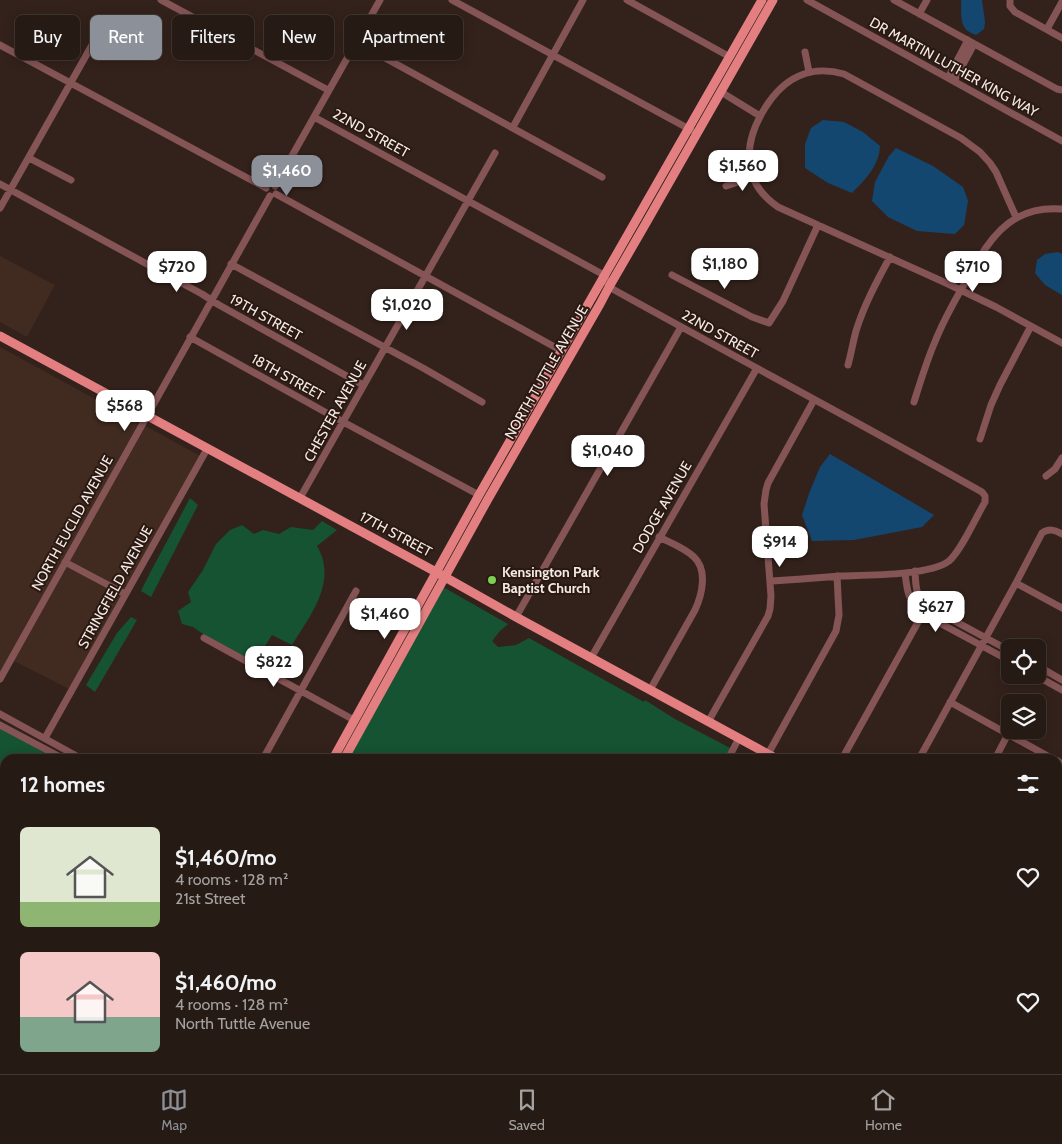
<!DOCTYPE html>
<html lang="en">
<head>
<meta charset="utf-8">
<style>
  body { margin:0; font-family:Cabin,sans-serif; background:#322722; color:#f1f3f6; height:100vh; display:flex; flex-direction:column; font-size:19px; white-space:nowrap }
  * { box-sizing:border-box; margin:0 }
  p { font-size:16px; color:#a4a1a0 }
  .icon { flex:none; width:28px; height:28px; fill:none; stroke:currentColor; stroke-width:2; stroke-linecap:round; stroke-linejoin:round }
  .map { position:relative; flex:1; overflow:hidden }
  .drawer { position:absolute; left:0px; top:754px; width:1062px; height:321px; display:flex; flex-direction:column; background:#261a14; border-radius:15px 15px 0 0; box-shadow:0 2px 12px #0003,0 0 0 1px #423834 }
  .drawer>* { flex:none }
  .banner { position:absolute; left:15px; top:15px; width:500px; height:45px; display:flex; gap:10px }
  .controls { position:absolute; left:1001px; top:639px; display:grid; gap:10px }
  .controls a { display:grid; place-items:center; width:45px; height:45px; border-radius:8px; background:#261a14; box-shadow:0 2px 12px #0003,0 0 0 1px #423834; font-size:25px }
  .price { position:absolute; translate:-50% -42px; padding:0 11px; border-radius:10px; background:#fff; color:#222; font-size:16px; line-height:32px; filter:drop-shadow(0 1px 2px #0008) }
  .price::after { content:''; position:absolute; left:50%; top:30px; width:15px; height:11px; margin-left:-8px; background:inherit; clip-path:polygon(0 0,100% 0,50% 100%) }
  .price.on { background:#8c9099; color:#fff }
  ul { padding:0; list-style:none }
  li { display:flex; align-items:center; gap:15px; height:125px; padding:0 20px }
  li span { display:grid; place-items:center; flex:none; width:140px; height:100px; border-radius:8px; color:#555 }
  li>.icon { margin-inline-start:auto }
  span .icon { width:60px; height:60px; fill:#fffc; stroke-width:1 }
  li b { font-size:21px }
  h2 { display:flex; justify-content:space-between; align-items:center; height:60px; padding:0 20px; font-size:21px }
  .tag { padding:0 18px; border-radius:8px; background:#261a14; box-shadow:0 2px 12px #0003,0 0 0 1px #423834; font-size:18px; line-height:45px }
  .tag.on { background:#8c9099; color:#fff }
  .tab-bar { display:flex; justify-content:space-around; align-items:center; height:70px; border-top:1px solid #423834; background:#261a14; font-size:14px; color:#a4a1a0 }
  .tab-bar a { display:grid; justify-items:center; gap:2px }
  .tab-bar .on { color:#8c9099 }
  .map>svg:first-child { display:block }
  .built { fill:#412a1f }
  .green { fill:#155332 }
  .water { fill:#144770 }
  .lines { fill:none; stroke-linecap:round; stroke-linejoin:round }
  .minor { stroke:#855455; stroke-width:7 }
  .major { stroke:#e37e81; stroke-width:9 }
  .poi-dot { fill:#7fd052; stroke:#291912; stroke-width:2 }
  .labels { text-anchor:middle; stroke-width:4; stroke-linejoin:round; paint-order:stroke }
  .street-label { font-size:14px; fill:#f6eae5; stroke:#291912 }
  .poi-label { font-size:14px; font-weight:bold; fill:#f6eae5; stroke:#291912; text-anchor:start }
</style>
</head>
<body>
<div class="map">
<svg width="1062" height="1074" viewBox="0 0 1062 1074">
  <rect width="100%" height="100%" fill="#33221b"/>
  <path class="built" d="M0,256L55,285L27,337L0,322Z
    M0,347L139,423L0,673Z
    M144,425L200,456L124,590L69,560Z
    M66,566L121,595L69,689L14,661Z
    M1058,926L1062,929V986L1058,994Z"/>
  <path class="green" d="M190,498L198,505L151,597L141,591L150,573Z
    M322,521L337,530L317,546C338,581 310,616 292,645L272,635L255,662L203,634L193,627L182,624L178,611L191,602L188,592L203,570L216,544L230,530L242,525L254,534L263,530L279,534L291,527L313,530Z
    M443,587L508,624L500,631L492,641L498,647L516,645L529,638L644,702L645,700L675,719L730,748L724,759H347Z
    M131,617L137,620L95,692L86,685L117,633Z
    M0,728L57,759H5V1070H156L154,1074H0Z"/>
  <path class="water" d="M961,0H982L985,22L984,29L976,35C958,29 962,17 961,0Z
    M823,120L844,122L863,132L880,146C879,166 865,180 852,193L828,183L805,168V144L811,128Z
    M896,148L933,166L963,187L968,201L964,225L955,234L917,231L888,217L872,201L875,182L889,156Z
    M1058,252L1062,254V295L1045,285L1035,273L1037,260L1045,254Z
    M830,454L934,515L922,527L854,540L812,541L802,515L810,491L820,467Z"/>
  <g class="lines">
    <path class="minor" d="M161,0L328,90
      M452,0L691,130
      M627,0L730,57
      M807,0L1062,141
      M894,0L1057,89L1062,90
      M1010,0V6L1015,12L1062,38
      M919,14L927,0
      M1047,29L1062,2
      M356,42L602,177
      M0,45L266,188
      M805,52L809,72
      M948,78L968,40
      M954,81L974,44
      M721,92L760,116
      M314,117L604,275L609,287C733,356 858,422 982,492L985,496V502C976,517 961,551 949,561C929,576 865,575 839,576C816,578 793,580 770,581
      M513,127L583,0
      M29,158L71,180
      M0,184L202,294L219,305L363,385
      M275,186L380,0
      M726,186L753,177
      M276,194L562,351
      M0,208L101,29
      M1016,217L996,172L990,163L980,152L961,138L844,74C809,64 783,79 765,108C743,143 741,182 778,207L946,283L996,307L1062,343
      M231,264L423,368L482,402
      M672,275L752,317L769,323L783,301L818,225
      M190,337L334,417L479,495
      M848,365C851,354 853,342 856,331C864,305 877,281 890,257
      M914,402C920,383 926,363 934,344C947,311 967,280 985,249C1004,221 1027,206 1062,209
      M980,439L991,405L1000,385L1031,326
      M1046,476L1055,469L1062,458
      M300,498L495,153
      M65,562L125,594
      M915,571C916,587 915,595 927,606L1010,651
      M905,573C907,591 908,601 923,614L1010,661
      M1016,583L1062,608
      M516,617L681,327
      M204,638L354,720
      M591,658L757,368
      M1038,666L1062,680
      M1035,675L1062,690
      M0,679L270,196
      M650,690L695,610C702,595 708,570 694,557C685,548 671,543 659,537
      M950,702L1053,759
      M0,714L82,759
      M708,722L768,616L770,609L771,596L764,504L766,490L768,483L814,400
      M0,725L64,759
      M45,738L207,449
      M768,754L836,631L839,615L837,576
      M263,759L356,591
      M728,759L739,738
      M842,759L927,606
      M919,759L1016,583L1042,533C1049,528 1055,530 1062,534
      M995,759L1008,734
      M1058,761L1062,764
      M306,1070L319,1072L338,1070
      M397,1070L405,1074
      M541,1070L548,1074
      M634,1070L642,1074
      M193,1074L195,1070
      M411,1074L413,1070
      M707,1074L709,1070
      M784,1074L786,1070
      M861,1074L863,1070
      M940,1074L942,1070"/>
    <path class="major" d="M0,336L436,572L516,617L777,759
      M333,759L479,495L762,0
      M344,759L488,499L600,304L609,287L646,223L773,0
      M1058,865L1062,857
      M1058,910L1062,913
      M158,1074L160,1070
      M169,1074L171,1070"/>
  </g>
  <circle class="poi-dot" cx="492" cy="580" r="5"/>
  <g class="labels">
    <g class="street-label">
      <text transform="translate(954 67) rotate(29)" y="5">DR MARTIN LUTHER KING WAY</text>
      <text transform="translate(371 133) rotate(29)" y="5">22ND STREET</text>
      <text transform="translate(266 317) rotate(29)" y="5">19TH STREET</text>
      <text transform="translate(720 334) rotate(29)" y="5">22ND STREET</text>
      <text transform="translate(546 372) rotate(-60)" y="5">NORTH TUTTLE AVENUE</text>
      <text transform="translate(288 377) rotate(29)" y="5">18TH STREET</text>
      <text transform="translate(335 411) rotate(-61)" y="5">CHESTER AVENUE</text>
      <text transform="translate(662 507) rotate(-60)" y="5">DODGE AVENUE</text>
      <text transform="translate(72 523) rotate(-61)" y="5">NORTH EUCLID AVENUE</text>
      <text transform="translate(396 534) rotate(28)" y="5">17TH STREET</text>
      <text transform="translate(115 587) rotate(-61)" y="5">STRINGFIELD AVENUE</text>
    </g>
    <g class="poi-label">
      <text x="502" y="577">Kensington Park<tspan x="502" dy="16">Baptist Church</tspan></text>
    </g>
  </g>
</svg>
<div class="controls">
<a><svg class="icon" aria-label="locate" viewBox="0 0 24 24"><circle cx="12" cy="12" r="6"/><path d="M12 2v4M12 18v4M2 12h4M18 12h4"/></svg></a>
<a><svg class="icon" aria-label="layers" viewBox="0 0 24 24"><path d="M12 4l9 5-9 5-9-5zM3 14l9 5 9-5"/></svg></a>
</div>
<b class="price" style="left:743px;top:192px">$1,560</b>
<b class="price on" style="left:287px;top:197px">$1,460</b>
<b class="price" style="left:725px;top:290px">$1,180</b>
<b class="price" style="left:177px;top:293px">$720</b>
<b class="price" style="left:973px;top:293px">$710</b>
<b class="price" style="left:407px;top:331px">$1,020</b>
<b class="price" style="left:125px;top:432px">$568</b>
<b class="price" style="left:608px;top:477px">$1,040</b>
<b class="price" style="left:780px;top:568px">$914</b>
<b class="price" style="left:936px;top:633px">$627</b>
<b class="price" style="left:385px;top:640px">$1,460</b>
<b class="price" style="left:274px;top:688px">$822</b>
<div class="banner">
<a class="tag">Buy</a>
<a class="tag on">Rent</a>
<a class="tag">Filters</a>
<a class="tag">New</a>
<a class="tag">Apartment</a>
</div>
<section class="drawer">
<h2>12 homes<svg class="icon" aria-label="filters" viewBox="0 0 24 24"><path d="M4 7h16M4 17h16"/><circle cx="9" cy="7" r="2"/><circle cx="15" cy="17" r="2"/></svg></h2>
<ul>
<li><span style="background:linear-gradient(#dfe7d0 75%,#8fb573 0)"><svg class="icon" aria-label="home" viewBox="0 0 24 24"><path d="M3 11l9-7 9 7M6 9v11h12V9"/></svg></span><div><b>$1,460/mo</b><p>4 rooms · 128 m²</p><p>21st Street</p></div><svg class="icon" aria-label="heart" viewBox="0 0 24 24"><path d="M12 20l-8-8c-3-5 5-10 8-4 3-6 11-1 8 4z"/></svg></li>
<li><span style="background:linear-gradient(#f6c9c9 65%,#7fa58c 0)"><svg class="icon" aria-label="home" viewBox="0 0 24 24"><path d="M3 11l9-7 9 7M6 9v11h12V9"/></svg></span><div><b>$1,460/mo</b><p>4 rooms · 128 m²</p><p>North Tuttle Avenue</p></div><svg class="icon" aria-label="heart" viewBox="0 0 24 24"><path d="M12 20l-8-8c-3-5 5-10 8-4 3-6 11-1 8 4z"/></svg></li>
</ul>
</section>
</div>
<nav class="tab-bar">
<a class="on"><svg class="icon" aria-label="map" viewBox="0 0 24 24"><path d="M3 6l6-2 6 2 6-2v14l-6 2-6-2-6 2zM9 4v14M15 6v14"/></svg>Map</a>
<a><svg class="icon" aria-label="saved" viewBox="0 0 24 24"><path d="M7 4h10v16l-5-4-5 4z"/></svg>Saved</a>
<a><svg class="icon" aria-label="home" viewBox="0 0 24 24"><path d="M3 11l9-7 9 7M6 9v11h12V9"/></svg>Home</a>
</nav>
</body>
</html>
